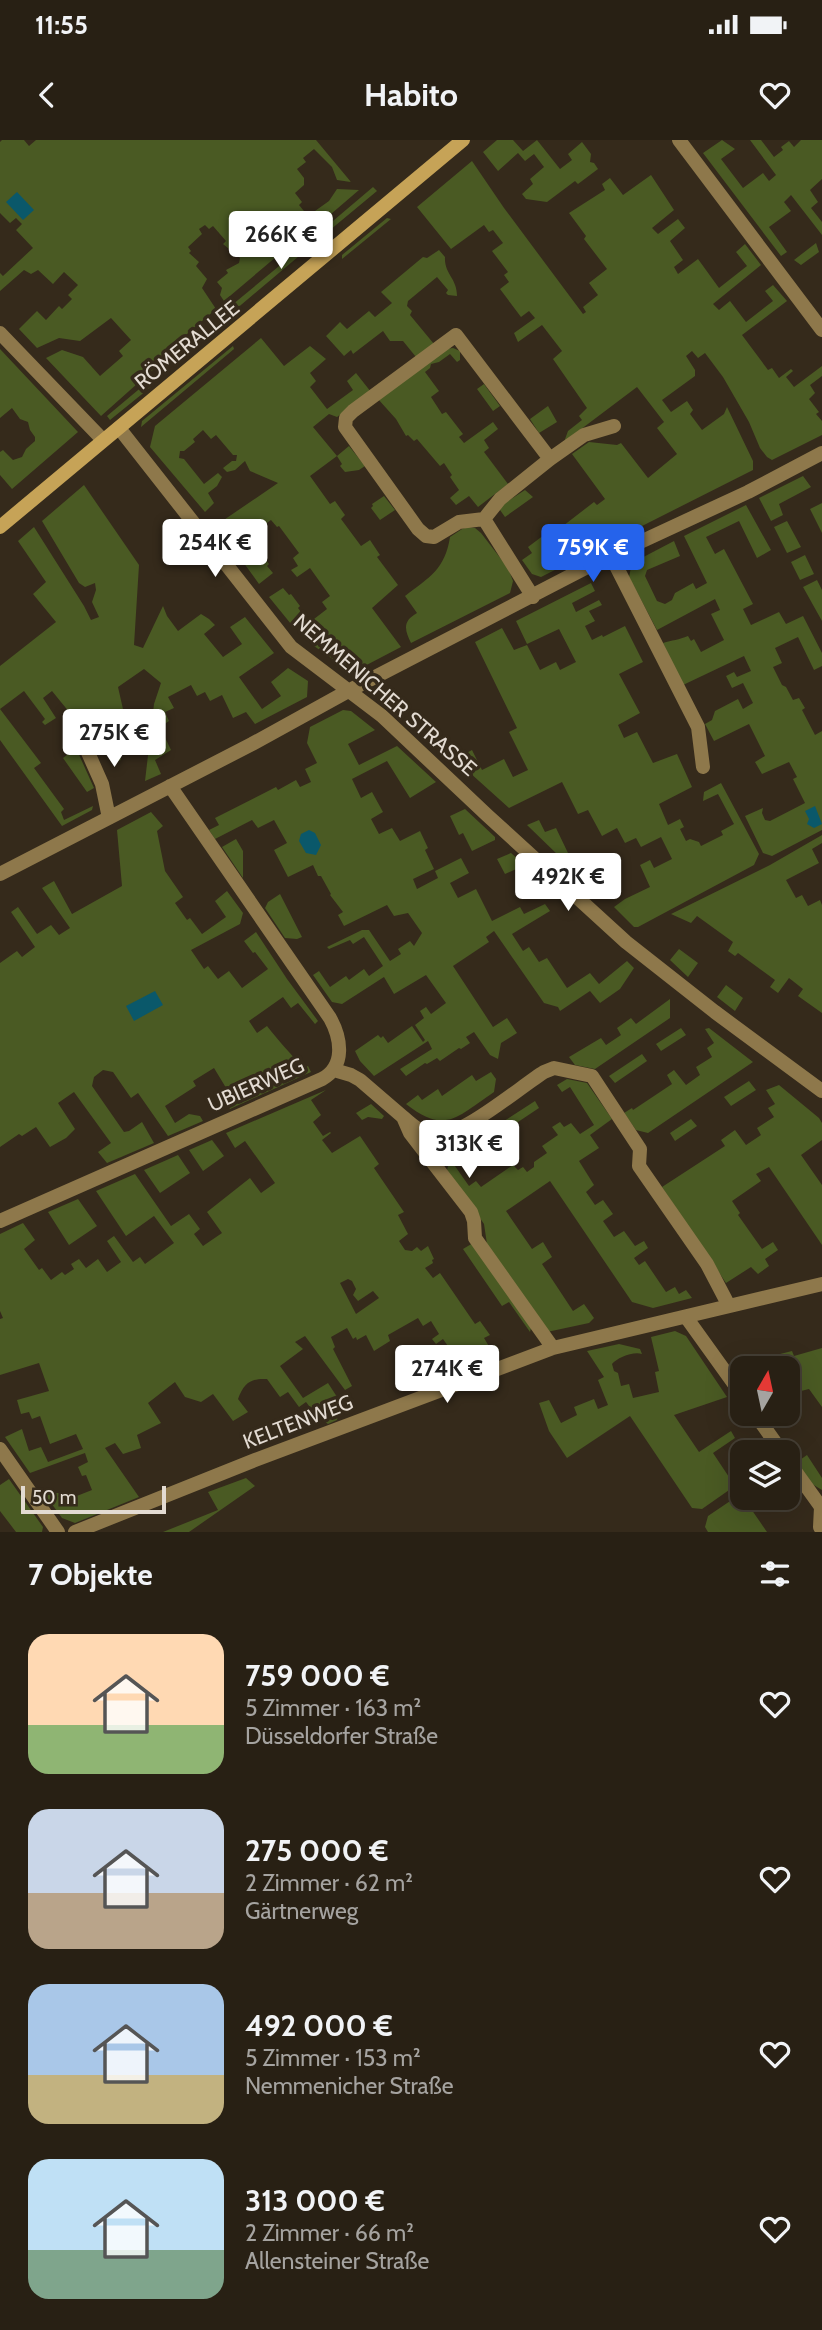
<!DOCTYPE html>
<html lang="de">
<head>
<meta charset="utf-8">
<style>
  body { margin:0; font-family:Cabin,sans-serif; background:#342d22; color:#f1f3f6; height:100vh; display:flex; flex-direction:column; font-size:26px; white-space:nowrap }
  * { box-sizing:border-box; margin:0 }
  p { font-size:23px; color:#a5a3a0 }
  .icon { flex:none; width:38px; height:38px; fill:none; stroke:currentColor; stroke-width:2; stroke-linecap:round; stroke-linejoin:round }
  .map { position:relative; height:1392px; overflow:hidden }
  .details { display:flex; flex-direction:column; background:#282014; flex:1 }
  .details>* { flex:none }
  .needle { width:46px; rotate:9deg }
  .tools { position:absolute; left:730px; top:1216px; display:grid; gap:14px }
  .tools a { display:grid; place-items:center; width:70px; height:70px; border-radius:14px; background:#282014; box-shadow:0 7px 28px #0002,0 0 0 2px #443e34; font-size:35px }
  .scale { position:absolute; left:21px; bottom:18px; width:145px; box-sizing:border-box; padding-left:7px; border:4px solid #e3dbd2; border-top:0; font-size:19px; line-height:24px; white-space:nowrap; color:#e3dbd2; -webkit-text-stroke:5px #352a1b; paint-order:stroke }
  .price { position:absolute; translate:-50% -60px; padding:0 16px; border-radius:7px; background:#fff; color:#222; font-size:23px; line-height:46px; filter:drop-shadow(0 2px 4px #0008) }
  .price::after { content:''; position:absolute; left:50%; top:42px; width:21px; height:16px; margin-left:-10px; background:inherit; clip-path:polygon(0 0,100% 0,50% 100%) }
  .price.selected { background:#2563eb; color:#fff }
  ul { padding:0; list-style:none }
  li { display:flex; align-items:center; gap:21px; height:175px; padding:0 28px }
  li span { display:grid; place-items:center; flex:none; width:196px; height:140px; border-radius:21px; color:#555 }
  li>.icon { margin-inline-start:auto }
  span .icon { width:84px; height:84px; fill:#fffc; stroke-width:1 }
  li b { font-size:30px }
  h2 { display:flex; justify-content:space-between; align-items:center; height:84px; padding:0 28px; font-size:30px }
  .status { display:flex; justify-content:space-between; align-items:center; height:49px; padding:0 35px; background:#282014; direction:ltr }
  .status svg { height:19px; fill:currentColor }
  header { display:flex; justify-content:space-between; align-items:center; height:91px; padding:0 28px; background:#282014; font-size:32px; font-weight:800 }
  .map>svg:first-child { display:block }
  .green { fill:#4a5a23; fill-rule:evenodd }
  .water { fill:#0a586a }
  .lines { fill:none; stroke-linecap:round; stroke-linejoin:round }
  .street { stroke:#8e784b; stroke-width:14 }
  .secondary { stroke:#c6a357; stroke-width:14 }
  .labels { text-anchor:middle; stroke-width:7; stroke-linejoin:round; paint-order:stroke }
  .street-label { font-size:21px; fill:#e3dbd2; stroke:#352a1b }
</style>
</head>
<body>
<div class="status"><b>11:55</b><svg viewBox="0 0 49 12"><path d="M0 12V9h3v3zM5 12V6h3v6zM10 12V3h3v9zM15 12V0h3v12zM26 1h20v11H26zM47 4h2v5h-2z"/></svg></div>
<header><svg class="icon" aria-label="back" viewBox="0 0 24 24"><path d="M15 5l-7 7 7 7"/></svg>Habito<svg class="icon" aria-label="heart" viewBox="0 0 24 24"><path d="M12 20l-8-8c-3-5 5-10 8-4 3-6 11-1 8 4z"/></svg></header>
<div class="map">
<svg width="822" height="1392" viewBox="0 0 822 1392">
  <rect width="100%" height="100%" fill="#352a1b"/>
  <path class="green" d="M2,0H24L29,6L36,0H316L351,42L337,40L332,27L314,9L303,18L306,22L297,29L304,38V45L295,53L302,62L299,65L308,76L329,61L337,49L359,50L317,86L315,84L224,161L220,155L222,148L217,142L228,133L226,130L239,123L240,118L223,104L226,101L213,86L209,89L205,85L199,89L202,94L188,107L191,111L189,113L199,122L196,126L207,139L202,148L216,169L188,193L156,227L101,276L46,218L62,210L83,217L100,236L123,216L119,211L131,200L111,178L80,201L59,198L37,208L19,189L37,171L46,180L59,166L62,169L72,159L68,155L78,145L64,132L53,144L38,130L31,134L24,130L0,151V133L3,136L33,108L16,90L22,84L16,78L10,83L0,73V2Z
    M497,0H513L523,11L537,0L560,29L572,20L568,14L582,2L591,14L590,22L594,23L598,29L578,44L575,41L547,62L526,59L522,54L533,44L530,39L544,27L534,14L525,21L518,13L498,31L483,12Z
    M722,0L735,9L721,19L743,48L763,33L769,41L776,35L750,0H761L774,17L783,10L781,7L789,1L794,7L801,0H822V39L810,50L818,62L811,68L822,82V95L791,55L784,62L791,71L769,87L787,112L781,116L703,13Z
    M472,21L504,68L583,174L586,172L583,167L598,155L589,143L607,129L584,99L586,96L569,73L605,50L602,44L610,38L623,55L651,35L674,70L652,88L658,94L678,79L685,88L670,101L683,120L674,127L678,134L698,119L719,148L747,126L736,112L745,104L761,125L713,164L719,170L730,161L746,182L773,161L765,151L773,145L787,161L742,195L768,230L772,228L779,238L791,229L793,231L786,237L794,247L822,226V236L810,245L815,253L809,259L819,272L816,274L822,281V295L772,320L767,317L760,308L749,282L723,237L705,213L698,218L692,211L686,216L695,230V236L662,260L671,272L687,261L693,270L690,274L702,290L724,274L727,267L753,321V330L541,437L532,434L522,420L532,413L528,407L556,386L559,389L594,362L597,365L605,359L572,314L589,302L617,305L621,303L648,338L677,314L657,288L664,282L637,247L564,302L568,291L582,280L579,276L587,268L553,219L562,211L542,185L518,202L514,193L535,178L529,171L521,177L500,149L509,142L504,135L508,132L492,111L503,103L493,90L489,92L484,85L451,109L417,67Z
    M373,47L377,51L330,90L327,86Z
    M387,78L391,79L342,119V115Z
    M816,103L819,112L801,125L794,120Z
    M301,108L305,111L235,170L232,165Z
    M439,110L445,117C444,134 457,138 457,156L448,155L446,153L448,150L437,137L408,161L407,166L412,171L410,175L434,204L416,217L403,201H390L383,191L353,214L351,210L344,216L326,196L340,182L347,189L369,171L375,177L392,163L381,152L423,117L427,118Z
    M261,198L284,226L310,206L326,219L310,233L316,241L310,247L327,269L353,250L347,241L356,233L371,252L337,277L329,274L313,287L337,316L349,306L365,326L359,330L345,332L340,326L342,324L337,316L310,336L330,364L335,361L345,375L341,379L361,406L370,400L380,415L377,417L398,445L372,468L401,507L357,530L350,531L314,506V479L327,469L322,462L330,456L310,428L297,437L291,430L298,426L293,418L299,413L279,386L277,387L271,380L233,407L215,386L278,343L250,331L245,321L235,330L227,332L223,328L232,321H236L237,315H233L216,295L211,299L203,290L193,299L195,302L184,311H180L179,318L184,319L204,344L218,333L222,337L217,346L208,353L214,363L205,372L150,307L155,286Z
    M233,206L234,209L141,287L142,281Z
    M453,208L460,211V220L457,222L450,214L439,222L431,224L430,228L425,232L439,251L431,257L442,274L446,272L463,294L459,297L464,303L493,282L498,289L484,300L489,308L484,312L508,344L478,367L469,356L456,365L450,358L459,350L450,337L452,335L444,323L440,326L417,299L414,301L408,295L406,296L396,279L378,259L445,209Z
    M0,209L78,292L12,349L0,335V312L3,310L13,320L22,317L26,309L35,301V297L30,290L28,282L20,279L12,268L0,278Z
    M150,240L152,246L110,280L107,276Z
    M484,244L500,266L493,271L477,249Z
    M548,266L557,282L539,293L530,279Z
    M803,336L811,347L779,364L783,375L771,381L759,358Z
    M84,345L139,425L134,505L143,508L163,466L167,476L178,491L201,474L209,479L215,485L204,494L223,517L242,504L230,487L245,477L274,513L239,537L262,569L281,556L271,542L288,528L308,541L307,557L255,584L246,572L233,578L222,555L210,561L205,552L197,556L191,545L168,557L174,568L165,572L169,581L160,587L171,610L155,620L161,634L145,641L154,564L161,543L144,529L118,547L125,578L112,581L121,620L112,623L101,574L74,578L52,551L43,558L56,578L45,585L42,582L45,579L24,551L0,569L41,623L34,628L64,669L61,672L64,680L93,666L92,670L62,686L0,600V526L56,482L33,454L46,442L18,401L34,387L84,466L91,480L99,477L92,462L96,450L95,443L85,447L79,443L42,381Z
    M525,350L533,357L505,377L500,370L502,365Z
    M384,356L395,370L380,380L371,368L373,366L372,364Z
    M822,363V393L810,369Z
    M746,365L771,410L757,418L739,381L706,397L715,414L724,409L753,464L743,469L751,485L779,472L786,484L803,476L822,513V526L814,530L798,497L775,508L782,523L773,527L782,545L786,547L793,560L799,558L805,568L802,570L815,595L822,591V690L772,716L763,713L745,676L763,668L762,673L765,680L770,681L805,663L793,639L797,637L789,622L762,634L755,622L765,616L749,584L714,601L705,584L712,580L715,571L738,559L743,569L753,563L743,543L732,548L726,536L734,532L737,537L751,531L744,516L683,545L663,503C672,500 679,500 688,496L691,501L694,499L701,512L724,500L711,474L720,470L715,459L657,490L629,437L632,423L674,401L680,416L647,430L645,436L657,461L665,464L672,460L675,453L693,443L696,449L707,443L684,396Z
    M787,381L801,407L787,413L774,387Z
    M468,387L475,388L481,393L508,428L513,441L510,453L411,503C404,489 403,481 417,473L405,456C430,437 445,429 450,397L462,389Z
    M252,405L258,413L260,412L269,424L267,426L273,433L259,444L238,415Z
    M805,415L814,434L800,440L791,422Z
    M817,440L822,450V481L803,447Z
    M591,443L595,451L572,463L576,472L599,460L602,465L589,471L595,481L585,486L592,500L602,495L603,497L625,486L643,522L619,534L640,573L618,585L624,598L637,592L653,623L677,614L692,647L659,664L668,685L680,679L684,687L680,689L686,701L690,699L699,702L701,706L723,695L721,691L734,684L718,654L703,661L704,652L721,643L759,714L754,725L638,787H634L614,767L625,759L650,747L640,725L650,720L654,728L672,719L661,697L641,707L636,698L625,703L617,688L602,696L588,670L578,674L562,642L509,668L459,623L461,616L472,610L482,630L504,619L513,637L528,630L509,592L517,588L475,502L502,488L514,510L527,505L540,530L556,522L560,530L576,522L559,489L527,504L516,481Z
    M283,448L289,455L291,454L300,466L298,468L304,476L291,484L269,457Z
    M343,570L351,571L375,590L348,604L359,625L397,606L436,642L410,658L387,621L352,639L361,658L372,652L383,672L371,679L379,694L392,688L400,701L420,691L428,708L425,710L434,729L413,739L417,749L438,738L435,731L461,718L469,733L450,743L458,758L476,749L492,781L520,767L524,774L545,764L550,771L512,794L523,811L529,807L539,822L547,818L567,848L590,833L599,844L627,821L634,828L620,849L600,863L590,851L560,871L558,867L544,863L494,791L486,797L489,802L453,826L493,887L507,878L517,893L501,903L498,919L490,915L474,892L466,897L470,903L461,909L459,908L440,921L437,918L427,924L425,923L406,936L400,929L432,909L428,901L374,936L360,921L355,911L378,895L381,898L383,896L388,903L412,886L423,902L425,900L415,885L424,878L420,871L426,867L431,874L446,863L426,835L394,854L384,837L342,864L332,862L313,835L319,831L330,847L346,836L349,840L364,829L369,836L383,826L364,797L353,804L350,800L329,809L327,807L362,790H369L390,821L401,814L398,809L410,801L414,806L422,793L408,773L394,776L387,765L344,786L338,775L343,772L330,755L331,754L321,736H318L313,725L288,737L274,710L287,703L274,680L258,688L252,680L215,699L209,690L219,685L215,678L276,647L278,650L296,640L300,647L311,642L305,629L317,623L307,603L310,587Z
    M76,608L94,648L87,652L63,618Z
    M465,669L495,697V700L472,711L463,693L459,695L450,676Z
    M151,672L163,686L157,691L165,731L183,757L175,763L187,780L190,778L202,794L226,777L215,761L227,751L243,773L240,784L191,810L204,829L208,826L218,839L229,831L242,848L268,829L255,812L253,813L244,801L256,792L287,839L318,881L315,884L298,863L291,868L283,857L249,881L257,893L267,886C279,902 292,914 303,929L308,926L311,932L230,969L227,964L231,956L214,928L193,941L196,946L165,966L175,983L189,974L200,976L203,981L168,996L138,953L131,958L113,932L103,930L94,937L92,946L124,992L129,991L142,982L154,1003L107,1023L98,1012L111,1003L74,952L58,963L75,989L66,998L50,1007L36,987L22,996L19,994L0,1007V823L17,811L22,817L35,807L11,772L18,767L37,794L51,785L59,795L70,788L42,748L54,741L72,774L122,746L117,690Z
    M539,680L545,692L556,688L568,713L560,717L527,685Z
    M822,695V703L812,709L819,723L786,740L796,758L802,755L808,766L820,760L822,765V873L798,856L803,849L789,838L778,853L770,847L775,840L738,813L735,816L728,811L733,802L697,776L691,783L671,774L770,725Z
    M236,699L243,711V738L222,707Z
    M511,713L525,725L505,734L497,719Z
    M280,754L302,797L297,799L285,798L265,768L268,762Z
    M679,809L698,823L688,837L670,820Z
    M726,845L743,858L735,871L717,857Z
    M670,859V878L595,929L575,925L569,917L601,898L606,905L621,895L617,888L631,878L636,884Z
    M681,888L686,895L661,911L656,904Z
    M709,888L753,922L648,993L636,990L624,973L632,968L633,970L672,944L667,935L674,930L686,945L700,935L696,927L712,917L707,908L714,903L705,889Z
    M642,914L647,921L615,943L609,936Z
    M491,932L496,939L494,952C457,977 445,995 406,964L418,955L422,960L438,949L442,956L472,935L476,941Z
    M567,939L587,943L612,979L590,995L599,1008L579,1021L594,1045L586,1052L595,1065L603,1060L613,1074L603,1081L614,1097L624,1091L635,1106L644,1101L648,1108L634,1118L639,1125L645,1121L666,1152L675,1147L679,1154L686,1150L692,1158L653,1168L632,1162L550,1041L506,1071L532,1109L543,1102L552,1117L542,1124L573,1171L584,1164L594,1178L589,1183L547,1192L487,1104L484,1084L447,1030L450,1019L469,1046L476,1041L481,1047L513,1025L518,1030L523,1027L527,1032L534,1027V1022L547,1013L542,1006L558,995L552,987L560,982L564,987L571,983L580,994L594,985L570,947L562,952L557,945Z
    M749,941L756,950L731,966L724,957Z
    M779,945L819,978L822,983V1000L801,1015L822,1045V1105L769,1027L756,1034L761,1041L732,1061L740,1073L738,1075L762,1109L773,1102L778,1110L765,1119L769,1126L758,1134L751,1127L726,1143L662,1047L725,1006L721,1000L735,990L746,1005L761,995L757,988L774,977L768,968L775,964L766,950Z
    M326,950L311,960L321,975L313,982L323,996L330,992L331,993L322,1000L332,1013L360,996L379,1024L374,1028L404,1072L398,1075L408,1094L399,1101L405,1110L412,1111L417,1107L421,1111L428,1106L434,1119L432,1120L433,1123L425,1128L433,1138L440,1133L475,1184L480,1181L490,1195L484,1198L490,1208L495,1205L499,1210L461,1225L443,1199L436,1204L432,1199L439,1194L431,1181L423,1186L418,1178L388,1195L390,1201L374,1211L366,1195L357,1200L356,1197L353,1199L347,1188L331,1197L335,1207L333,1209L352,1246L345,1250L305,1196L295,1202L303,1209L280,1226L303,1258L328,1243L341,1263L337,1280L328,1284L316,1275L306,1262L299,1267L288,1252L280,1257L267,1239C251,1238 244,1243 238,1259L248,1272L233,1281L213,1254L201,1262L185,1257L175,1242L148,1263L161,1283L137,1295L141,1308L123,1314L115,1303L105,1308L139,1357L75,1383L62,1378L46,1356L53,1353H61L64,1361L92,1350L86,1335L82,1336L78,1327L88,1322L85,1313L30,1333L5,1297L22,1289L29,1311L41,1307L48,1322L83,1309L76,1294L50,1304L40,1276L32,1279L29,1272L21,1274L17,1260L49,1251L39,1223L0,1235V1179L3,1178L0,1171V1094L23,1083L35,1100L24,1109L39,1130L42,1128L51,1140L62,1132L65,1135L74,1129L71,1124L79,1119L86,1128L98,1119L107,1132L121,1122L107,1101L114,1096L133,1122L140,1117L145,1124L174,1103L154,1076L126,1096L96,1051L135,1034L171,1086L189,1074L200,1089L194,1094L203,1106L222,1093L207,1072L250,1038L261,1053L275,1043L245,1001L235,1008L226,993ZM348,1139L352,1141L356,1149L353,1155L358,1161L373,1151L379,1158L356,1174L340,1143Z
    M535,961L539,968L509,988L504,981Z
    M371,964L384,976L382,979L368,977L362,980L356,973Z
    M691,979L697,986L675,1001L670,993Z
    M212,1000L224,1016L203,1031L189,1010Z
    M478,1000L482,1006L462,1019L458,1013Z
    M178,1015L190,1033L160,1053L144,1030Z
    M78,1059L97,1086L69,1105L48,1072Z
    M473,1103L531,1188L530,1192L509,1162L502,1166L463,1109Z
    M675,1191L686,1196L727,1257L674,1275L699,1312L731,1291L735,1298L713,1313L731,1340L742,1332V1341L702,1369L692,1368L630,1276L567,1318L549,1291L539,1263L549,1260L561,1283L577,1275L574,1267L594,1259L598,1269L608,1265L598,1240L604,1237L587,1211L619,1204L640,1209L642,1214C633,1211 617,1218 612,1224L614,1231L618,1233L621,1246L629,1244L633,1258L659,1252L655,1232L659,1231L651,1197Z
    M822,1208V1267L809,1249L797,1252L788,1258V1228H750L748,1222L792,1211L794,1216Z
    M807,1315L822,1338V1350L812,1344L797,1322Z
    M246,1338L255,1346L189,1392H163L218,1370L208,1352Z
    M9,1339L43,1387L42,1392H16L0,1371V1345Z
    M742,1353V1358H753L747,1363L767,1392H708L705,1387L708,1376Z"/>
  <path class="water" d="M17,52L34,70L23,80L6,62Z
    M815,666L822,684L814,688L807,684L809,679L805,671Z
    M309,690L315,693L321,705L316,715L306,713L299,701L301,694Z
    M155,851L163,865L134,881L126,866Z
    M286,923L291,934L269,944L264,933Z"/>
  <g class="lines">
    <path class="street" d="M679,0L822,190
      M0,193L103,300
      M119,288L291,507L382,576L488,676L626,802L715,872L822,951
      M550,319L584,295L614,286
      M484,379L500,359L550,319L456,195L353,271L346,278L345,287L418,389L426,396L434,397L459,382L484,379L533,457
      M611,416L698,587L703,627
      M78,590L102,644L109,678
      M0,734L252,604L350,550L595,423L748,352L822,313
      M334,930L351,935L360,940L403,977L410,993L471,1072L474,1081L475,1098L553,1208
      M403,977C413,986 422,994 436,995C462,997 520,947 544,932L554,928L592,936L640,1009L639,1026L707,1124L729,1166
      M0,1081L322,939C346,926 341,898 330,878L170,646
      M686,1177L742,1255
      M755,1274L782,1312
      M0,1309L58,1392
      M788,1321L821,1367L820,1387L822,1390
      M75,1392L255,1320L553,1208L822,1144"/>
    <path class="secondary" d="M0,387L463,0"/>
  </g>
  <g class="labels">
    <g class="street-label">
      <text transform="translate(187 205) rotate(-39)" y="7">RÖMERALLEE</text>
      <text transform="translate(385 555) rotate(41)" y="7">NEMMENICHER STRASSE</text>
      <text transform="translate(256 945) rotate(-24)" y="7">UBIERWEG</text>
      <text transform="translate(298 1282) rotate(-21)" y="7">KELTENWEG</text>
    </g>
  </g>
</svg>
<div class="tools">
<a><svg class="needle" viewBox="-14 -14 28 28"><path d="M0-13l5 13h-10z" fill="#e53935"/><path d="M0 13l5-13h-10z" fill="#a5a3a0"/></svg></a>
<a><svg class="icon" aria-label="layers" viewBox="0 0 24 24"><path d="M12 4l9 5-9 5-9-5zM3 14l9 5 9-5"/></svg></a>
</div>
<div class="scale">50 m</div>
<b class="price" style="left:281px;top:131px">266K €</b>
<b class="price" style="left:215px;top:439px">254K €</b>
<b class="price selected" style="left:593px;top:444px">759K €</b>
<b class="price" style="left:114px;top:629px">275K €</b>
<b class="price" style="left:568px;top:773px">492K €</b>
<b class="price" style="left:469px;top:1040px">313K €</b>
<b class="price" style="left:447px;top:1265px">274K €</b>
</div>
<section class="details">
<h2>7 Objekte<svg class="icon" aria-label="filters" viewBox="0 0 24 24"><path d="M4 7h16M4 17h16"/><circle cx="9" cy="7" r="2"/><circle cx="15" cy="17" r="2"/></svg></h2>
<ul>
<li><span style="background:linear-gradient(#ffd9b3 65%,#8fb573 0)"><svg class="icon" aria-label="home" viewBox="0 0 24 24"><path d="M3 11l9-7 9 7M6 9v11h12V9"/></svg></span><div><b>759 000 €</b><p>5 Zimmer · 163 m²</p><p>Düsseldorfer Straße</p></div><svg class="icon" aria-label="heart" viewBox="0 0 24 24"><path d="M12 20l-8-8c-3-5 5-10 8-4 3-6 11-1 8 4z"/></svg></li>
<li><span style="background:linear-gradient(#c9d6e8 60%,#b9a48a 0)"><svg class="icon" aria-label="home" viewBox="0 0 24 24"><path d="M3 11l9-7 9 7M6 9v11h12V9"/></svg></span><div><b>275 000 €</b><p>2 Zimmer · 62 m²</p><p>Gärtnerweg</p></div><svg class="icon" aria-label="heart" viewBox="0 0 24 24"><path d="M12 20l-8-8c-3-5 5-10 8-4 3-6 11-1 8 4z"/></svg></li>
<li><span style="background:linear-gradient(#a9c7e8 65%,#c2b280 0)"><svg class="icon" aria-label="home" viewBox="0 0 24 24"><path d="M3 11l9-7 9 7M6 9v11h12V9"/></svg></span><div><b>492 000 €</b><p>5 Zimmer · 153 m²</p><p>Nemmenicher Straße</p></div><svg class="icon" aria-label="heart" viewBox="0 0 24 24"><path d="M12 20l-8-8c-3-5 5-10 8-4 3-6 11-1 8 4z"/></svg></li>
<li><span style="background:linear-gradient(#bfe0f5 65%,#7fa58c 0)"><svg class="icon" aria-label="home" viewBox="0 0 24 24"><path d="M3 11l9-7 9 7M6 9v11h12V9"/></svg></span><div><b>313 000 €</b><p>2 Zimmer · 66 m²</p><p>Allensteiner Straße</p></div><svg class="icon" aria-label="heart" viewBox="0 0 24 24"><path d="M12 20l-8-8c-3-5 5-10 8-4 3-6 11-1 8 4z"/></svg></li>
</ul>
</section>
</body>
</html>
